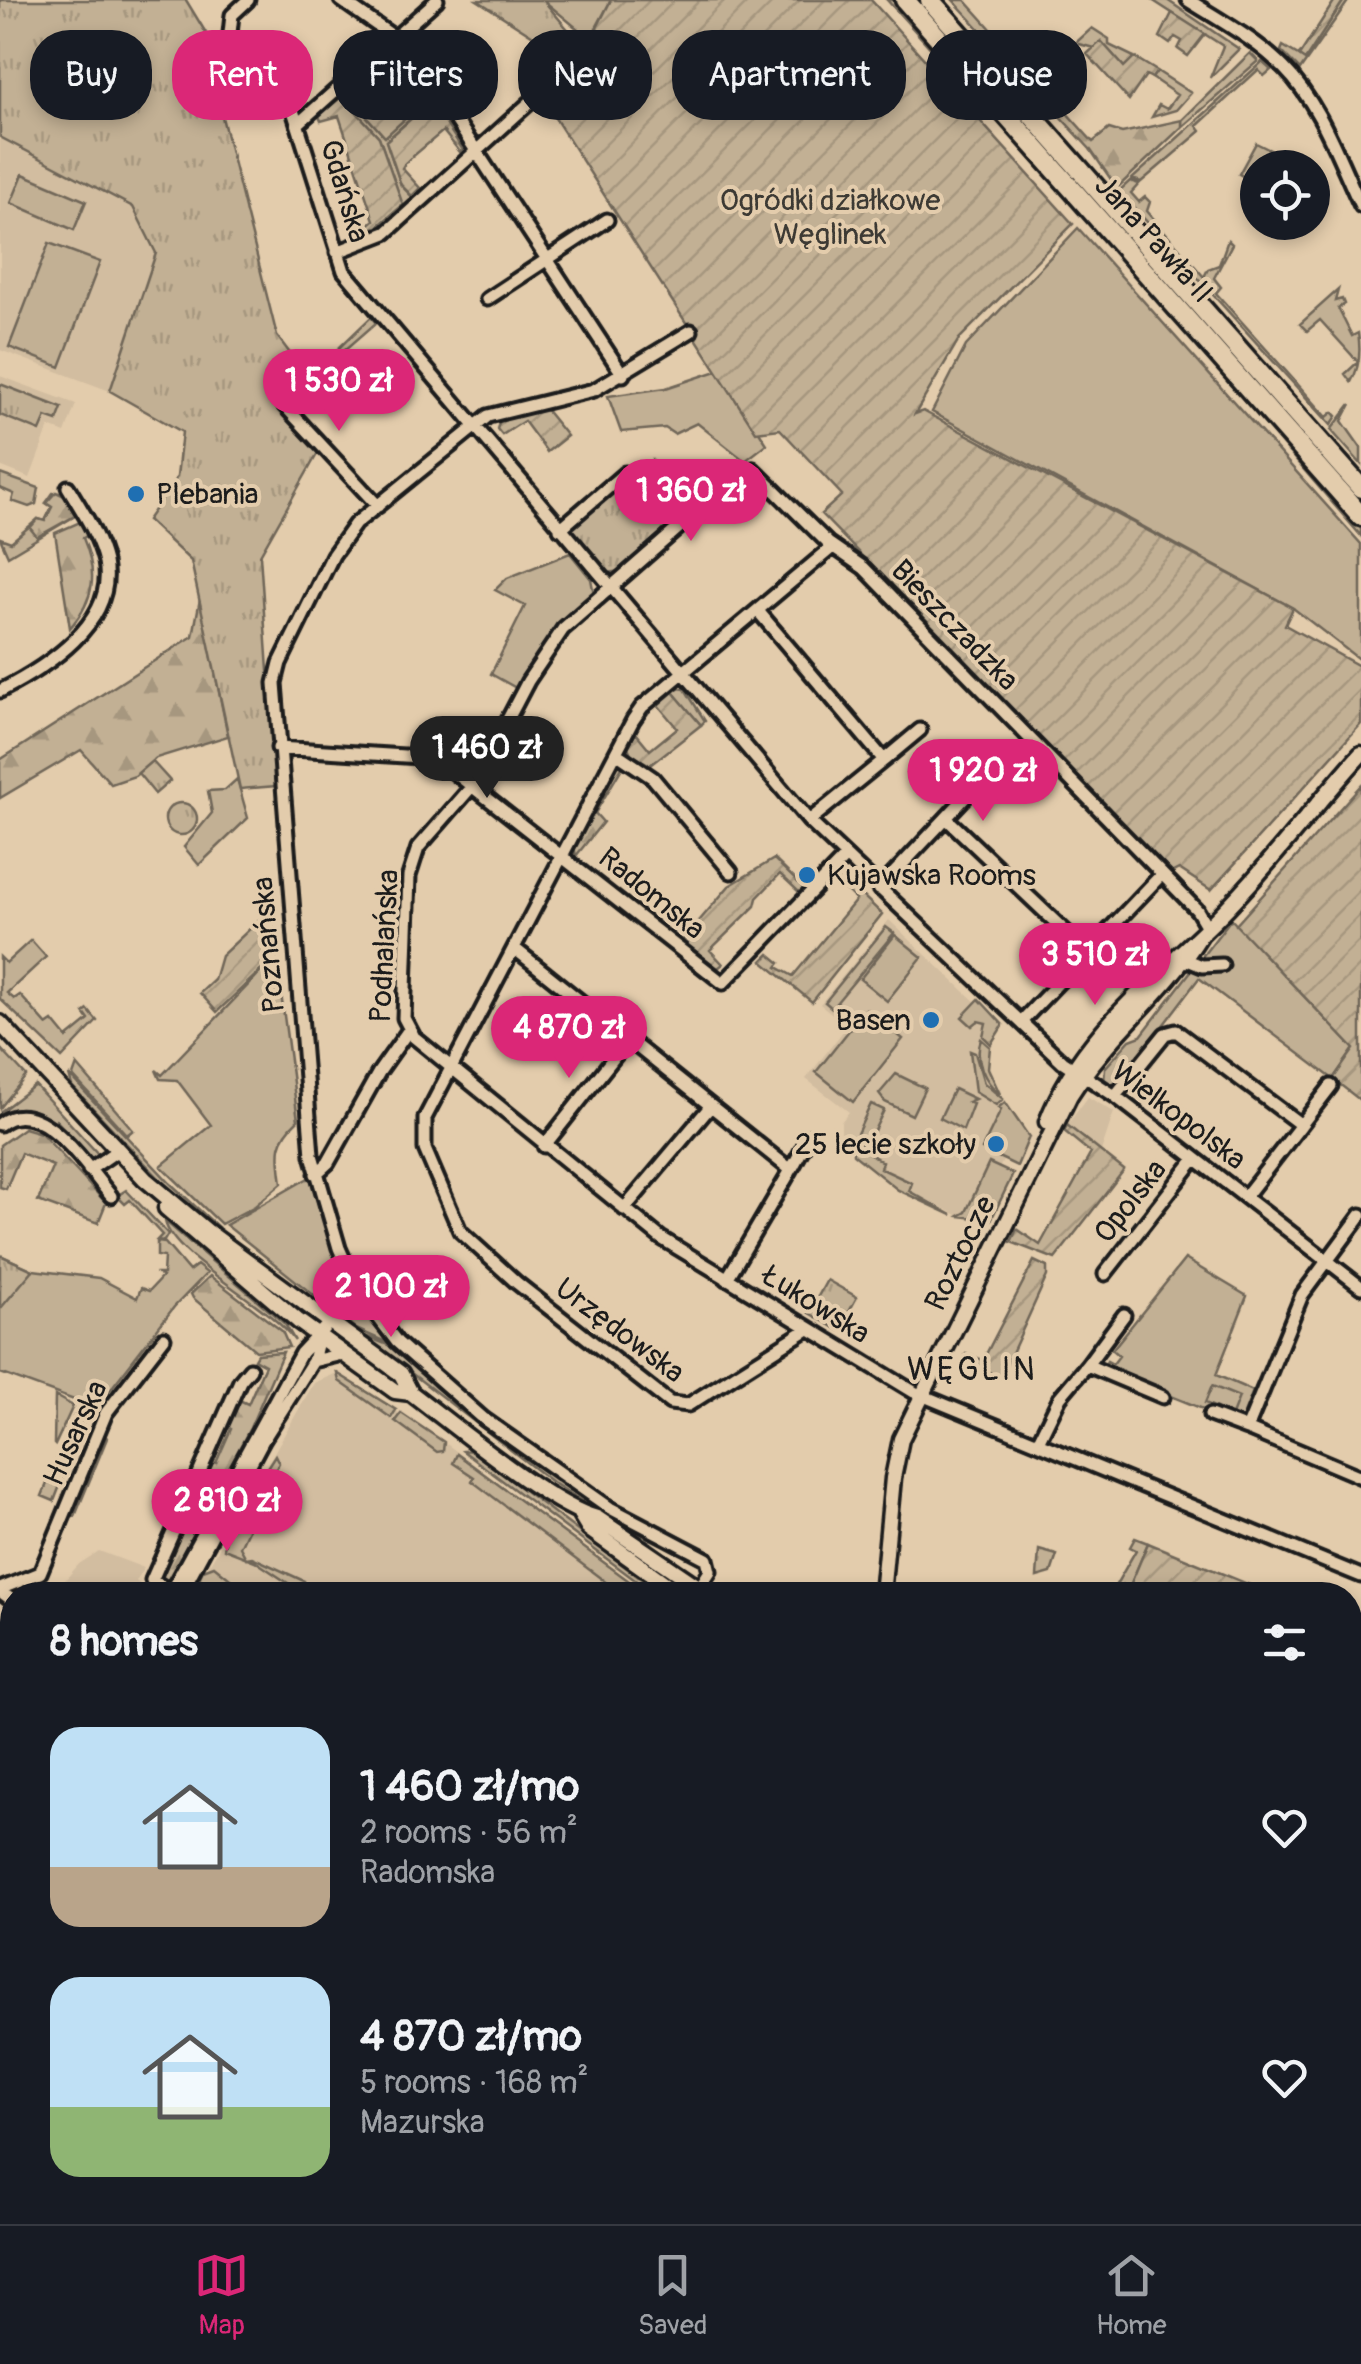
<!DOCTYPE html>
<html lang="en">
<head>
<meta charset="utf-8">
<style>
  body { margin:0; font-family:Pangolin,sans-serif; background:#20242c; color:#f1f3f6; height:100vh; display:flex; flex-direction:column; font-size:38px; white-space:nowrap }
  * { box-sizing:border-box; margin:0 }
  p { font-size:32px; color:#9ea1a6 }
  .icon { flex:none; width:55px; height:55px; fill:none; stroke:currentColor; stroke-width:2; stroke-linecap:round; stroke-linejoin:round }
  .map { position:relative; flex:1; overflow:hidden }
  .panel { position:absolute; left:0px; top:1582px; width:1362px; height:642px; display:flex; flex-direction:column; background:#171b24; border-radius:40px 40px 0 0; box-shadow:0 5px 15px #0003 }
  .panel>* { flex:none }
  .guide { position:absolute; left:30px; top:30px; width:1302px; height:90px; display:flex; gap:20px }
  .tools { position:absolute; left:1240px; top:150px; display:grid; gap:20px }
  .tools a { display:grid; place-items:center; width:90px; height:90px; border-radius:50%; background:#171b24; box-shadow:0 5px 15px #0003; font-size:50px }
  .price { position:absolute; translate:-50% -85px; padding:0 22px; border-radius:35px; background:#db2777; color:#fff; font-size:32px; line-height:65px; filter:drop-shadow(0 2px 5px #0008) }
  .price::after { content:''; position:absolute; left:50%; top:60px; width:30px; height:22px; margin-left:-15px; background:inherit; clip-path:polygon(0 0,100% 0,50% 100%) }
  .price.active { background:#222; color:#fff }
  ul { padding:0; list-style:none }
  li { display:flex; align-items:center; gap:30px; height:250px; padding:0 50px }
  li span { display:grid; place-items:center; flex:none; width:280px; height:200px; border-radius:30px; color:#555 }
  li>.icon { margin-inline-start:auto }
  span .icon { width:120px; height:120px; fill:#fffc; stroke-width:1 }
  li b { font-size:42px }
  h2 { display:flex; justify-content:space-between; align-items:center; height:120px; padding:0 50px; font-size:42px }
  .chip { padding:0 35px; border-radius:40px; background:#171b24; box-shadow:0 5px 15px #0003; font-size:35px; line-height:90px }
  .chip.active { background:#db2777; color:#fff }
  .tab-bar { display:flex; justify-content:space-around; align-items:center; height:140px; border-top:2px solid #363941; background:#171b24; font-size:28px; color:#9ea1a6 }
  .tab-bar a { display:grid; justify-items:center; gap:5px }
  .tab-bar .active { color:#db2777 }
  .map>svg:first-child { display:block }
  .built { fill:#d2bda0 }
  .grass { fill:#c2b094; stroke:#6f6658; stroke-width:2.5 }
  .forest { fill:url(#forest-firs); stroke:#6f6658; stroke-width:2.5 }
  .park { fill:url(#park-tufts); stroke:#6f6658; stroke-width:2.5 }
  .garden { fill:url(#garden-furrows); stroke:#6f6658; stroke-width:2.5 }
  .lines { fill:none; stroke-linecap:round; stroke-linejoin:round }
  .minor-casing { stroke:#1c1c1c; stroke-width:19 }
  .tertiary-casing { stroke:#1c1c1c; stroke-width:21 }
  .secondary-casing { stroke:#1c1c1c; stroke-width:22 }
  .primary-casing { stroke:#1c1c1c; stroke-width:25 }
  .minor { stroke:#e3ccac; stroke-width:11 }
  .tertiary { stroke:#e3ccac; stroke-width:14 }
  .secondary { stroke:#e3ccac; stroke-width:15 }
  .primary { stroke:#e3ccac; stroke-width:18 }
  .poi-dot { fill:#1f6fb2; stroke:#e3ccac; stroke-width:4 }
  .labels { text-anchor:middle; stroke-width:8; stroke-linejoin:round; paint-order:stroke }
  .street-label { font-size:30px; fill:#1c1c1c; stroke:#e3ccac }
  .park-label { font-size:30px; fill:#3d3a34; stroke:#e3ccac }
  .poi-label { font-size:30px; fill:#1c1c1c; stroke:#e3ccac; text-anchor:start }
  .neighbourhood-label { font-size:32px; letter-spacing:2.5px; fill:#1c1c1c; stroke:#e3ccac }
</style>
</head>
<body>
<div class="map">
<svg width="1361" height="2224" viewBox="0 0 1361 2224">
  <defs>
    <pattern id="forest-firs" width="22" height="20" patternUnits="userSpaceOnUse" patternTransform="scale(2.5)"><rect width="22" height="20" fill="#c2b094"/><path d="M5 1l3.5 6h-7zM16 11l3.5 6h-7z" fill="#a6977f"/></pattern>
    <pattern id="park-tufts" width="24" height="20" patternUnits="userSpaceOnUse" patternTransform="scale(2.5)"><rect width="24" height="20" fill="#c2b094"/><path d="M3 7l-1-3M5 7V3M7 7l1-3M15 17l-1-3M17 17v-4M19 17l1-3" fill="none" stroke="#a6977f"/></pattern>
    <pattern id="garden-furrows" width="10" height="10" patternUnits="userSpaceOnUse" patternTransform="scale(2.5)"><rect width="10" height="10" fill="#c2b094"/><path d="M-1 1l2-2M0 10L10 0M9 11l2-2" fill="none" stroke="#a6977f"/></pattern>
  </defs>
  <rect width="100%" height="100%" fill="#e3ccac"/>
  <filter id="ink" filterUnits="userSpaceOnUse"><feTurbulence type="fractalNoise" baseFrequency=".01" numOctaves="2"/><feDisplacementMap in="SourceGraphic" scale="20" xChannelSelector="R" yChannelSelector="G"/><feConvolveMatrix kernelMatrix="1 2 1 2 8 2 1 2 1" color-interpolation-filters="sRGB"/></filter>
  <g filter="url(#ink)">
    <path class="built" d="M0,137L133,207L157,254L110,391L0,350Z
      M0,376L76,404L65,433L49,427L30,478L0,466Z
      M889,920L1001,1026L985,1059L998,1098L1019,1128L977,1213L963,1218L892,1182L852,1150L856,1141L841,1133V1122L849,1112L806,1079L847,1026L820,1004Z
      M1088,1097L1114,1112L1101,1151L1067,1125Z
      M337,1373L444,1442L648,1595H192L314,1383Z
      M99,1551L144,1568L136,1581L154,1595L53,1594L79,1564Z"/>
    <path class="grass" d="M543,0H611L590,39Z
      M887,0H896L1080,207L1077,210Z
      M1152,0H1167L1239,49L1210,78L1223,46Z
      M1344,0H1349L1300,70L1281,51L1283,46L1305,59Z
      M1092,28L1109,39V45L1134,57L1125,68L1101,41L1094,48L1079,44L1059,58Z
      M1250,53L1258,61L1182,127V120Z
      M406,58L465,148L430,101L386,141L401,185L414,199L370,233L402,204L379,137L342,96L346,93L384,136L428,98Z
      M1262,62L1271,70L1264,76L1258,70L1197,126L1201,131L1141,182L1132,179Z
      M1157,71L1191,93L1176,110L1152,117L1159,105L1167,109L1177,95L1152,78Z
      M23,174L86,201L74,230L11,203Z
      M1130,181L1139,184L1131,193L1139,202L1145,197L1150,202L1147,211L1204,277L1208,269L1219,265L1228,240L1232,244L1214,278L1221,287L1216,293L1327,417L1333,412L1337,416L1331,425L1119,191Z
      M1117,198L1361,472V480Z
      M1106,208L1361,496V501L1335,477L1100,213Z
      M1078,228L1361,544V661L1293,608L932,412L966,346Z
      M49,243L100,262L60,367L9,347Z
      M1138,277L1154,289L1337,498L1361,529V536Z
      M1338,290L1335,301L1342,299L1344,304L1338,308L1352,336L1358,333C1361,351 1360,367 1351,382L1345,374L1358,362L1320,320L1307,331L1300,324Z
      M371,317L376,323L320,372L317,369Z
      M720,370L767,444L745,461L697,423L674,434L665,428L621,432L608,396L666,388Z
      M1351,404L1342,421L1361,448V464L1331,430Z
      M0,474L39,488L36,504L29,507L12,501L14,494L0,488Z
      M53,493H63L78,514L8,556L0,538L11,542L38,519L45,521L52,507L46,503Z
      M570,553L591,579L594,594L550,636L518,689L491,674L525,606L495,590L507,578Z
      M678,688L685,689L705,721L701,725L673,692Z
      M237,779L248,818L199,865L184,847L212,813L208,791L225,790Z
      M1231,919L1354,1049L1333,1079L1199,978L1117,1086L1110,1087L1104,1082L1105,1068L1130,1040L1141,1036Z
      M886,927L894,933L832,1008L825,1002Z
      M895,935L922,957L887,1001L860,979Z
      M31,940L46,957L7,993L14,999L20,995L47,1025L53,1021L67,1038L89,1020L84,1013L88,1010L97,1021L62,1058L0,999V957L6,963Z
      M276,956L298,1120C275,1141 278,1154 282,1183L255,1206L221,1224L161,1166L211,1125L177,1080L160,1079L156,1070L162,1075Z
      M979,999L1003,1025L991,1044L983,1036L986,1023L978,1021L972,1026L962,1017Z
      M866,1009L903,1039L853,1102L816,1072Z
      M981,1039L990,1047L988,1068L1000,1094C984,1082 974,1058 981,1039Z
      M0,1048L26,1076L0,1108Z
      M970,1051L975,1053L984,1083L1003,1099L996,1105L975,1092Z
      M77,1065L133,1130L127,1135L73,1076Z
      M896,1074L925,1088L912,1115L885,1102L879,1094Z
      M69,1075L170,1183L218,1227L216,1229L175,1195L72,1086Z
      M35,1085L99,1155L90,1159L79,1155L84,1150L56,1120L51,1125L25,1108L0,1112Z
      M954,1089L975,1099L968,1102L973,1104L963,1130L940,1118Z
      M1005,1102L1029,1137L1017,1166L994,1155L999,1139L989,1153L982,1149L1001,1110L998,1108Z
      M871,1104L884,1110L867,1145L854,1140Z
      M853,1142L882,1162L880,1168L912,1183L909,1191L952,1215L898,1190L853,1154Z
      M989,1163L1013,1174L991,1220L959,1216L966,1212Z
      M310,1177L338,1269L390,1344L356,1329L226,1225Z
      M126,1190L168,1234L164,1241L157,1240L162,1235L130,1200L125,1204L117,1196Z
      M165,1221L285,1324L295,1341C271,1305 172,1258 165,1221Z
      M157,1242L165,1243L189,1271L197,1265L207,1273L174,1307L96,1408L0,1373V1255L33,1270L99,1278L137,1298L141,1288L149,1291L162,1277L158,1274H163L164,1257L157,1256Z
      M1185,1259L1247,1296L1216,1375L1253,1391L1240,1424L1107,1370L1105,1365L1107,1361L1113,1364L1119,1356L1112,1350Z
      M362,1335L396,1348L435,1387L526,1458L593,1504L649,1534L647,1540L677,1562L552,1482Z
      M337,1373L396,1410L391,1418L339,1381Z
      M55,1396L73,1406L55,1445L54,1444Z
      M78,1406L90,1410L72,1456L60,1452Z
      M401,1413L444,1442L443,1451L437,1452L395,1421Z
      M104,1433L107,1438L75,1516L71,1518Z
      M471,1450L657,1591L651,1592L463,1451Z
      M457,1454L648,1595H599L607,1583L472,1481L474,1477L453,1463Z
      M275,1455L279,1463L258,1502L271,1509L268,1515H255L240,1547L246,1558L252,1557L304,1581L300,1591L255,1561L224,1549L228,1528Z
      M58,1456L70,1460L54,1501L42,1496Z
      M214,1566L250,1595L223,1583L219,1589L199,1579L203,1570Z
      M0,2096L12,2131V2212L44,2213L48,2224H0Z"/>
    <path class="forest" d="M953,0H965L1093,142L1109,129L1122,133L1182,120V127L1117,188L1090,149Z
      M56,492L69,498L78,514L37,537L30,528L38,519L45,521L52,507L46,503Z
      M80,522L88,535L83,538C98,573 95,599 70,628L55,533Z
      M200,599L228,736L156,758L135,776L111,784L81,750L0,798V760L193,636Z
      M617,763L623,766L595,813L603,822L576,856L573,842Z
      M24,1128L41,1133L106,1203L98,1223L38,1201L53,1166L21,1153L6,1189L0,1187V1145Z
      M210,1276L282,1331L289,1347L256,1351L193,1298L191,1294Z
      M283,1352L250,1428L169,1580L164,1582L160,1572L210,1461L216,1463L231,1429L226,1426L237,1399L248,1404L265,1365L254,1359L257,1354Z"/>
    <path class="park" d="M0,0H186L206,33L214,85L277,336L307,376L279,410L320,449L260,555L276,786L240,789L191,561L147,520L177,477L182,432L110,391L156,253L133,207L0,137Z
      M477,0H543L576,39L566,57Z
      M1256,143L1274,152L1266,167L1258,168L1257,184L1239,174Z
      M0,384L62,408L57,421L46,417L40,431L0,415Z
      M652,460L697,507L621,571L606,573L573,534V527Z
      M152,761L170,781L155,794L138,773Z
      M165 819a16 16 0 1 1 32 0a16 16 0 1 1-32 0Z
      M0,1255L33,1270L0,1309Z
      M827,1280L857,1297L839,1330L809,1313Z
      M1212,1386L1239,1397L1232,1415L1205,1403Z
      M1135,1538L1148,1543L1126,1595H1110L1136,1550L1130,1547Z
      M1039,1550L1057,1555L1051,1573L1037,1577Z
      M1350,1709L1361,1712V1901L1350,1902Z
      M639,2213H736L727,2224H639Z"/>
    <path class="garden" d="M611,0H871L1073,224L959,339L915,414L923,411L1293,608L1285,625L1361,667V724L1211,890L1179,869L1171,873L821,514L842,495L780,429L756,432L553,115Z
      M1335,0H1344L1305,60L1299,56Z
      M1172,13L1205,34L1188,56L1178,49L1182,41L1175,37L1170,44L1160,37Z
      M1101,41L1124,67L1134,57L1157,71L1152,78L1146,75L1129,100L1087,54Z
      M405,62L428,98L385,137L351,99L354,95L364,107L406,75L401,65Z
      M342,96L379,137L403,205L377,227L360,232L374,220L339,116L321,121L319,116Z
      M431,101L463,150L460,152L443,131L405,163L402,168L420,188L412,196L401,185L386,141Z
      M545,409L567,436L547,452L524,421L502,435L497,429L500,420Z
      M673,692L701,725L650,765L631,754L628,747L636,733L650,750L677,728L658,705Z
      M1361,785V1101L1333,1079L1354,1049L1236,925Z
      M774,859L805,889L801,894L780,874L757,898L755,906L710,950L723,964L718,968L682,941L729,886Z
      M841,875L882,914L812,1002L762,961L769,954L780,963L777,967L793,976L856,900L836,880Z
      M272,908L276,956L217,1012L200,993L214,980L221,956Z
      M1067,1125L1124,1170L1055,1259L1011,1242L1017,1229L1040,1245L1091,1153L1064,1131Z
      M1034,1261L1047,1267V1276L1001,1377L963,1362L966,1354L983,1360Z
      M1148,1543L1274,1595H1126Z
      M1350,1626L1361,1631V1675L1350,1698Z
      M1361,1962V2224H1187L1203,2213L1350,2212V1963Z
      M140,2213H213V2224C195,2215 160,2220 140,2217Z
      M373,2213V2212L527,2213L507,2214V2224H495L485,2217H436L435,2222L427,2224L424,2213Z
      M902,2213H941L945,2224H906Z"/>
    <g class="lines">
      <g class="minor-casing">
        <path id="minor" d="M248,0L232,15L230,33L290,101L344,271L809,821L1063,1062L1115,1096L1361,1287
          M341,0L408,47L623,375
          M1188,0C1221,21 1257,40 1284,68C1321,105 1339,160 1361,206
          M299,123L437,0
          M337,252L386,233L559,76
          M487,299L607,220
          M691,331L594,390L488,416L355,524L333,555L280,663L275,683L312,1155L339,1248L358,1291L397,1342L484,1419L610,1508L707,1559L710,1571L695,1595
          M284,405L378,506
          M560,529L625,473
          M758,611L884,760L809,821
          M0,691C45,668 117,623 105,562C99,535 82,511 68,487
          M278,748L436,758L723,983L845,857
          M616,753L653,778L731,872
          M884,760L920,730
          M946,818L974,788
          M879,889L946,818L1086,951
          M1207,927L1197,910L864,568L828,543L753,469L739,475L563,629L528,681L474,784L418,848L409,876L404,1018L414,1037L661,1238L914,1392L1361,1576
          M514,948L791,1170L727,1279
          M1185,959L1202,966L1222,965
          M1021,1022L1162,874
          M1115,1096L1165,1034L1176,1031L1301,1125L1245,1197
          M0,1124C40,1092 88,1169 111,1196
          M1301,1125L1331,1086
          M544,1146L627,1041
          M89,1170L118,1150
          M791,1170L809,1137
          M316,1174L328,1163L379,1072L408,1031
          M624,1209L710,1107
          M1361,1215L1302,1295L1247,1429L1361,1477
          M1105,1274L1195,1159
          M808,1329L688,1405L670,1403L517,1283L460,1231L425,1149V1118L633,720L642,707L829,550L828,543
          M313,1361L342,1354
          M1087,1365L1124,1315
          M1210,1415L1247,1429
          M1038,1442L1060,1397L1087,1365L1163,1397
          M0,1589L40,1573L106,1413L164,1338
          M0,1591L12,1600
          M169,1595L301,1353L330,1322
          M175,1595L152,1580L240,1381L250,1369
          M180,1595L263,1440L313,1361L319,1337
          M0,1913L12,1879
          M0,2001L4,2080L12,2116
          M2,2006L12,1940
          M51,2212L56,2224
          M784,2212L801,2224
          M893,2212L897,2224
          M1018,2212L1022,2224
          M565,2224L566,2212
          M734,2224L743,2212
          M1135,2224L1175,2212"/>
      </g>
      <g class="tertiary-casing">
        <path id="tertiary" d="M0,1023L145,1179L208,1232L401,1374L411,1393C454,1425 550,1506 597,1518L710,1595
          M1047,1122C1077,1043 1142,990 1202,933C1259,879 1308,813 1361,754
          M166,1208L298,1321L395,1391L411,1393
          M580,1514L589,1529L681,1595
          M882,1595L893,1478L901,1439L1070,1095C1107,1036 1164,994 1201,934"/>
      </g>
      <g class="secondary-casing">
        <path id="secondary" d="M1350,1926L1361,1925
          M0,1937H12
          M1350,1939H1361
          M0,1956L12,1955"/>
      </g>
      <g class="primary-casing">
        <path id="primary" d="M905,0L1361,516
          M930,0L1361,488"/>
      </g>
      <use href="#minor" class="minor"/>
      <use href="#tertiary" class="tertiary"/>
      <use href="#secondary" class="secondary"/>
      <use href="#primary" class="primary"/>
    </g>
  </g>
  <g class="poi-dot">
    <circle cx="136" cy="494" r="10"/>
    <circle cx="807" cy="875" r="10"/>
    <circle cx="931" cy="1020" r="10"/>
    <circle cx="996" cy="1144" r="10"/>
  </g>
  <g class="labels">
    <g class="street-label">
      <text transform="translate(345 191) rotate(73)" y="10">Gdańska</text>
      <text transform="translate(1154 239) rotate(48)" y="10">Jana Pawła II</text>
      <text transform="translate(955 625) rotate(46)" y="10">Bieszczadzka</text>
      <text transform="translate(652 893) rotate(39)" y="10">Radomska</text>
      <text transform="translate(268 945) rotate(-95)" y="10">Poznańska</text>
      <text transform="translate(384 946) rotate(-87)" y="10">Podhalańska</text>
      <text transform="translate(1179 1115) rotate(37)" y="10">Wielkopolska</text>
      <text transform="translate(1130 1201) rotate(-52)" y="10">Opolska</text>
      <text transform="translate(960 1253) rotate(-64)" y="10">Roztocze</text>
      <text transform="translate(816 1304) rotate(32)" y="10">Łukowska</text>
      <text transform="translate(620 1330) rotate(37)" y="10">Urzędowska</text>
      <text transform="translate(75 1433) rotate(-65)" y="10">Husarska</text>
    </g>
    <g class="park-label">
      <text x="830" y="210">Ogródki działkowe<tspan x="830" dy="34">Węglinek</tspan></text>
    </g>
    <g class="poi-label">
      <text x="156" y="504">Plebania</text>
      <text x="827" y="885">Kujawska Rooms</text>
      <text x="911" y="1030" text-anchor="end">Basen</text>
      <text x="976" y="1154" text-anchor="end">25 lecie szkoły</text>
    </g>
    <g class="neighbourhood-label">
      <text x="972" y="1380">WĘGLIN</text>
    </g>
  </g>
</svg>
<div class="tools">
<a><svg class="icon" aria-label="locate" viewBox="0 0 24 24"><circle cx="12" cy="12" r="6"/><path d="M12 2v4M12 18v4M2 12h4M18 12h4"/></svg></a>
</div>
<b class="price" style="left:339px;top:434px">1 530 zł</b>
<b class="price" style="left:691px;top:544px">1 360 zł</b>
<b class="price active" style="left:487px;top:801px">1 460 zł</b>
<b class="price" style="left:983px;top:824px">1 920 zł</b>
<b class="price" style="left:1095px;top:1008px">3 510 zł</b>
<b class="price" style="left:569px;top:1081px">4 870 zł</b>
<b class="price" style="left:391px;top:1340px">2 100 zł</b>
<b class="price" style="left:227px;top:1554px">2 810 zł</b>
<div class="guide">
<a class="chip">Buy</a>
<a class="chip active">Rent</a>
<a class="chip">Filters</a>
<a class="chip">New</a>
<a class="chip">Apartment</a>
<a class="chip">House</a>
</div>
<section class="panel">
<h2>8 homes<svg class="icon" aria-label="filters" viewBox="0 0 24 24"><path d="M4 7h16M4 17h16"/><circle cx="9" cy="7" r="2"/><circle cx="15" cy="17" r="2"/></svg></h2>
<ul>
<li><span style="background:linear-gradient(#bfe0f5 70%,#b9a48a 0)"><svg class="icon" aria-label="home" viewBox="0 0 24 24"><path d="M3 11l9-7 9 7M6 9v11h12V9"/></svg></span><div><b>1 460 zł/mo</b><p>2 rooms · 56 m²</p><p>Radomska</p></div><svg class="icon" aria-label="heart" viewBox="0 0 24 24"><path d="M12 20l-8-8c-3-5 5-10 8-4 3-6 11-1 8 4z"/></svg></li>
<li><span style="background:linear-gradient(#bfe0f5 65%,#8fb573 0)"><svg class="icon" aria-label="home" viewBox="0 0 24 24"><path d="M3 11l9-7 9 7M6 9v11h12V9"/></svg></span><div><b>4 870 zł/mo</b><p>5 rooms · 168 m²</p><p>Mazurska</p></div><svg class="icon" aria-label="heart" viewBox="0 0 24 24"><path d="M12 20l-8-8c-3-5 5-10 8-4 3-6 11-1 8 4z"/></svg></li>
</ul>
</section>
</div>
<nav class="tab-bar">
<a class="active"><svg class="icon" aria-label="map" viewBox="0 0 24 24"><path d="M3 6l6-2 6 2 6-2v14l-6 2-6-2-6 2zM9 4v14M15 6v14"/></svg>Map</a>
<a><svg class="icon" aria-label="saved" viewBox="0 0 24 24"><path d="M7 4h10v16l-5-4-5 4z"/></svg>Saved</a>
<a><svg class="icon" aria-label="home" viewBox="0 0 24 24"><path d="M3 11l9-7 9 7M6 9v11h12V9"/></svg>Home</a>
</nav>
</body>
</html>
